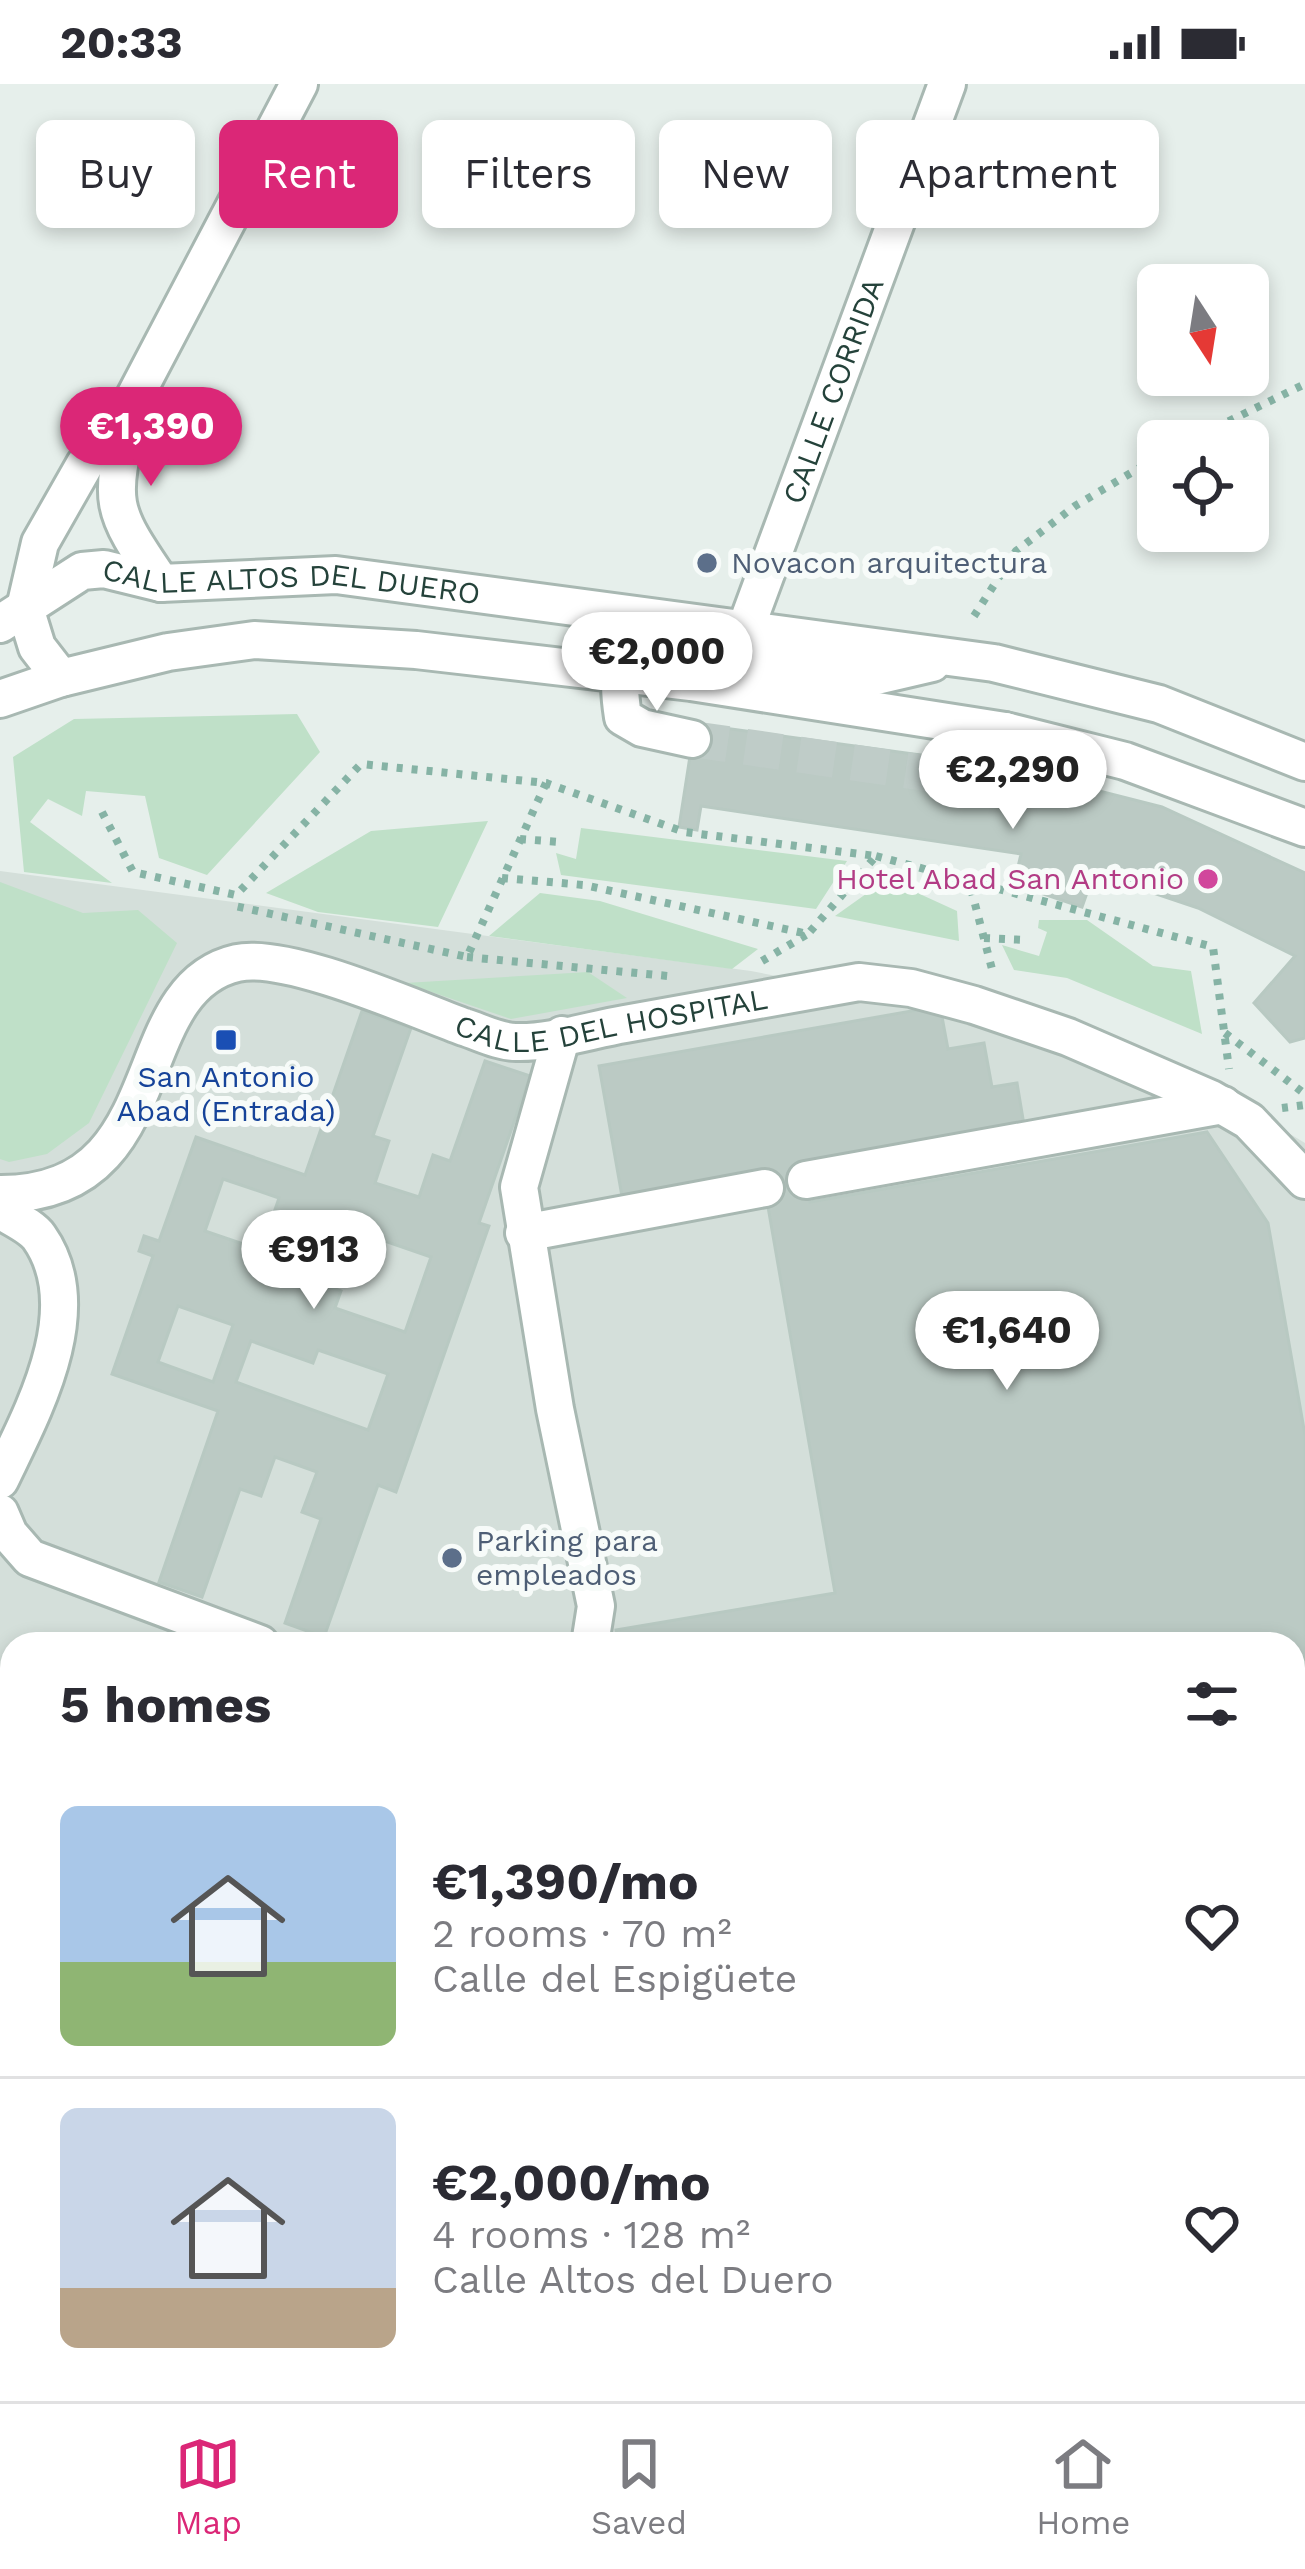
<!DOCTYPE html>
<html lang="en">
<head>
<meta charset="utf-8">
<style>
  body { margin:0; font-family:"Work Sans",sans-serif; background:#f7f7f7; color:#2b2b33; height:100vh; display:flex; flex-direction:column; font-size:45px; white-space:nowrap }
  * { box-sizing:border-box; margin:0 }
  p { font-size:39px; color:#7c7c81 }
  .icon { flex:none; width:66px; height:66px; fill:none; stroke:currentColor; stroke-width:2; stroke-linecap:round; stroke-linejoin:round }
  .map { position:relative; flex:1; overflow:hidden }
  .panel { position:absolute; left:0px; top:1548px; width:1305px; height:771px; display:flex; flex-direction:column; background:#fff; border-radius:36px 36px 0 0; box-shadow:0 6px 18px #0003 }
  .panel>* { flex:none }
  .top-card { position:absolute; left:36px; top:36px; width:1233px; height:108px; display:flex; gap:24px }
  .needle { width:78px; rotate:168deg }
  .buttons { position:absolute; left:1137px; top:180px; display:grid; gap:24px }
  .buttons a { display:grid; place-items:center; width:132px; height:132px; border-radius:18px; background:#fff; box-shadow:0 6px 18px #0003; font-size:60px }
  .price { position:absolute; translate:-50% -102px; padding:0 27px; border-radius:42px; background:#fff; color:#222; font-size:39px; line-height:78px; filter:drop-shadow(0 3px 6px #0008) }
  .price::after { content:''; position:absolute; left:50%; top:72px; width:36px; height:27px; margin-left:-18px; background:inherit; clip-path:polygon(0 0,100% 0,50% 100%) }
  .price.active { background:#db2777; color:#fff }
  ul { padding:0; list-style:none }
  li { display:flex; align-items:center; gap:36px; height:300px; padding:0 60px }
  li+li { border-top:3px solid #e1e1e2 }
  li span { display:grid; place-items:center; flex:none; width:336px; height:240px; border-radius:18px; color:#555 }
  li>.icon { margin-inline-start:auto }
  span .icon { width:144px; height:144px; fill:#fffc; stroke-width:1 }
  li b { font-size:51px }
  h2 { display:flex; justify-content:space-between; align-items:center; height:144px; padding:0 60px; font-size:51px }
  .chip { padding:0 42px; border-radius:18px; background:#fff; box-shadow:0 6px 18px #0003; font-size:42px; line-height:108px }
  .chip.active { background:#db2777; color:#fff }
  .status { display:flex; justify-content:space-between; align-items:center; height:84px; padding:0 60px; background:#fff; direction:ltr }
  .status svg { height:33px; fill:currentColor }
  .menu { display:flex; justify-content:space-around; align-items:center; height:168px; border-top:3px solid #e1e1e2; background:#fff; font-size:33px; color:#7c7c81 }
  .menu a { display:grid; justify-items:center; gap:6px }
  .menu .active { color:#db2777 }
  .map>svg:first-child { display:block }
  .built { fill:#d4dfda }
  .green { fill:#bfe0c8 }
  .building { fill:#bbcac4; stroke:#b8c9c2; stroke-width:3; fill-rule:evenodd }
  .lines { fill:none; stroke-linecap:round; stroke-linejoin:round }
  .minor-tunnel { stroke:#bfccc8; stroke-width:36; stroke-dasharray:36 18; stroke-linecap:butt }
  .minor-casing { stroke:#a8b8b2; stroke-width:42 }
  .path { stroke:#86b3a5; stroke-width:8; stroke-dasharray:6 9; stroke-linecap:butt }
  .minor { stroke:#fff; stroke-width:36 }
  .service-dot { fill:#5c6f8a; stroke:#f7fbf9; stroke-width:4.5 }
  .hotel-dot { fill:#d1479c; stroke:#f7fbf9; stroke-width:4.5 }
  .transit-dot { fill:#1a4fb4; stroke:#f7fbf9; stroke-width:4.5 }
  .labels { text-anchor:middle; stroke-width:12; stroke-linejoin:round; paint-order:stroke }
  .street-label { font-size:30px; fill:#24423a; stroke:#f7fbf9 }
  .service-label { font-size:30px; fill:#4e5e75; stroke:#f7fbf9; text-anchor:start }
  .hotel-label { font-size:30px; fill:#b23c85; stroke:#f7fbf9; text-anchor:end }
  .transit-label { font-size:30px; fill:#164399; stroke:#f7fbf9 }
</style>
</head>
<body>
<div class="status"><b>20:33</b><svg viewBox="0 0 49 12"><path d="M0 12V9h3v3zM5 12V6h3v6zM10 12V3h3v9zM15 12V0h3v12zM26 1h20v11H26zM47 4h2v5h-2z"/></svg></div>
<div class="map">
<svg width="1305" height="2317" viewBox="0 0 1305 2317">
  <rect width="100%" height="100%" fill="#e6efeb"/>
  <path class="built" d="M0,787L751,887L1082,951L1265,1035L1305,1059V2317H134L131,2307H1293V1560H12V1850L0,1813Z"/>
  <path class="green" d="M297,630L320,668L207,791L159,774L145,712L86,707L82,732L48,715L30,738L112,799L24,788L13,673L74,635Z
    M488,737L438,843L318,828L266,809L371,747Z
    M581,744L847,777L816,825L561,791L556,769L576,775Z
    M887,795L957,827L959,857L835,832Z
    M0,798L83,829L138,826L177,859L89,1039L47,1070L9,1078L0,1075Z
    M540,809L600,817L758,865L732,885L489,852Z
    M1039,836H1087L1153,882L1191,887L1202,950L1067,894L1014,886L1002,861L1039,872L1047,848L1038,844Z
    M588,888L627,914L511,935L405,899Z"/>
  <path class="building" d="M695,640L1001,682L1162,723L1305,789V954L1290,958L1254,919L1295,872L1198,824L1094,789L1082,823L1014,800L1021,770L701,722L697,746L679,743Z
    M940,922L948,965L984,959L992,1003L1017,999L1025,1047L804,1085L810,1118L1207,1048L1268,1139L1305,1351V2317H749L748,2307H1293V1560H618L616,1546L835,1509L763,1094L623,1118L599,982Z
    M362,927L411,944L373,1052L389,1057L375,1099L419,1113L433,1071L450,1077L485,977L530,992L479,1139L489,1142L396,1408L378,1401L324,1553L285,1539L321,1435L302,1428L317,1388L275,1373L261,1412L240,1405L202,1513L159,1498L218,1327L112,1290L153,1172L139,1167L144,1152L159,1157L196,1053L305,1091ZM223,1095L279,1114L261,1166L205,1147ZM298,1127L431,1173L405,1248L335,1224L341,1207L278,1185ZM178,1222L233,1241L213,1298L158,1278ZM251,1257L313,1279L318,1266L388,1290L368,1346L236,1298Z
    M595,2307H718L720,2317H597Z"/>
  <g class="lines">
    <path class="minor-tunnel" d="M692,655L967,695L983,680
      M786,2307L788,2317
      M1023,2307L1025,2317"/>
    <g class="minor-casing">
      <g id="minor">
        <path d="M130,331C109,420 109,423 161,499"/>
        <path id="s1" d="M0,540L82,487L104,485L161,499L336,491L994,579L1159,620L1305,678"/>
        <path id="s2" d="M745,546L947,0"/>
        <path d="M61,594L37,563L25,524L40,459L85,380L133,316L299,0"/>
        <path d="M0,615L61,594L168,568L254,556L416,566L691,598L1005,647L1125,677L1305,744"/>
        <path d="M692,655L642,644L623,633C619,607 615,581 639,564L872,593L932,579"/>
        <path d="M983,680L1005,647"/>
        <path d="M562,951L519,1103L555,1325L596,1522L590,1560"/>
        <path d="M806,1096L1223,1021"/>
        <path id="s3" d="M0,1110C177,1111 122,905 237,879C287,868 412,924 464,943C480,948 499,958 516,958C551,959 590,946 625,940C703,926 781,912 859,898L911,904L974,921L1068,953L1211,1015L1249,1037L1305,1096"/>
        <path d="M0,1126C12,1134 31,1142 39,1153C90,1225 32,1329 0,1396"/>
        <path d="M524,1149L765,1104"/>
        <path d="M0,1429L9,1450L30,1474L260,1560"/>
        <path d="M0,1966L12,2006"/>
        <path d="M97,2307L100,2317"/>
        <path d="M567,2307L569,2317"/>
      </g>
    </g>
    <path class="path" d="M1188,357L1305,300
      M974,532L1016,467L1075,422L1158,373
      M102,728L133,788L236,811L361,680L546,699L467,873L235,822
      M520,755L560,758
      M876,772L969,797L993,889
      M502,794L584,801L808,850L876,772L684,748L546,699
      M969,797L1213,863L1229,985
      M984,854L1027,856
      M467,873L668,892
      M762,877L806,851
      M1225,949L1305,1010
      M1282,1024L1305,1021"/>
    <use href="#minor" class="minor"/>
  </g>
  <g class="service-dot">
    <circle cx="707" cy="479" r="12"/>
    <circle cx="452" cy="1474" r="12"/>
  </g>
  <circle class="hotel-dot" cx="1208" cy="795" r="12"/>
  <rect class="transit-dot" x="214" y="944" width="24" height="24" rx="6"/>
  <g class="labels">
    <g class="street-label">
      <text dy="10" stroke="none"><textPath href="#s2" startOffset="255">CALLE CORRIDA</textPath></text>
      <text dy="10" stroke="none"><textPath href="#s1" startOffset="309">CALLE ALTOS DEL DUERO</textPath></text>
      <text dy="10" stroke="none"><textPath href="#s3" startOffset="744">CALLE DEL HOSPITAL</textPath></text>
    </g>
    <g class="service-label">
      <text x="731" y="489">Novacon arquitectura</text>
      <text x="476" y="1467">Parking para<tspan x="476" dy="34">empleados</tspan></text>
    </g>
    <g class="hotel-label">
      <text x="1184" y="805">Hotel Abad San Antonio</text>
    </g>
    <g class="transit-label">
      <text x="226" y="1003">San Antonio<tspan x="226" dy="34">Abad (Entrada)</tspan></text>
    </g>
  </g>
</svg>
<div class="buttons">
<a><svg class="needle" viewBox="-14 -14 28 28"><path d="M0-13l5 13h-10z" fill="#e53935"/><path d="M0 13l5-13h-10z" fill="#7c7c81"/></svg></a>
<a><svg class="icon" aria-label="locate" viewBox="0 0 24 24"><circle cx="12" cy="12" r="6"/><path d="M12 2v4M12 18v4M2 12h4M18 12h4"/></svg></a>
</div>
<b class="price active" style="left:151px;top:405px">€1,390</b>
<b class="price" style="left:657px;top:630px">€2,000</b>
<b class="price" style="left:1013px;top:748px">€2,290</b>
<b class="price" style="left:314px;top:1228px">€913</b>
<b class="price" style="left:1007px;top:1309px">€1,640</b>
<div class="top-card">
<a class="chip">Buy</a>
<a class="chip active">Rent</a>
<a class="chip">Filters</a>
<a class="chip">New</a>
<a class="chip">Apartment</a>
</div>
<section class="panel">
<h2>5 homes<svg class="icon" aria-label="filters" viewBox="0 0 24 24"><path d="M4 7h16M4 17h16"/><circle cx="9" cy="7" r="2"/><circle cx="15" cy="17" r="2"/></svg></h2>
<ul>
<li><span style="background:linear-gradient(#a9c7e8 65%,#8fb573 0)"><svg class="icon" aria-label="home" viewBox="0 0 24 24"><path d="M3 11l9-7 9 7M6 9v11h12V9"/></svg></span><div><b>€1,390/mo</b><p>2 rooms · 70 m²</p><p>Calle del Espigüete</p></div><svg class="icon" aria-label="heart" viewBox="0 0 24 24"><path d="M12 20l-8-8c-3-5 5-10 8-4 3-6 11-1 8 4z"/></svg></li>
<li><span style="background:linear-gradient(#c9d6e8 75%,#b9a48a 0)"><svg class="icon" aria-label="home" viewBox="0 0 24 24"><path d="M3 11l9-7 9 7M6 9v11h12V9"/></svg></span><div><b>€2,000/mo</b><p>4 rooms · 128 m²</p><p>Calle Altos del Duero</p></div><svg class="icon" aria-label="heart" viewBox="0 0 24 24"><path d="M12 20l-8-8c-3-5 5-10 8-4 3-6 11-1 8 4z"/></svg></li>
</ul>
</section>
</div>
<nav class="menu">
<a class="active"><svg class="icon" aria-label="map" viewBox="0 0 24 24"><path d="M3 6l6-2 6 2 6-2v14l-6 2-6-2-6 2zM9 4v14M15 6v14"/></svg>Map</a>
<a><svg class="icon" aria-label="saved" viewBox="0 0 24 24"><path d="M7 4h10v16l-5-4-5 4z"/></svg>Saved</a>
<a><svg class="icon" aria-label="home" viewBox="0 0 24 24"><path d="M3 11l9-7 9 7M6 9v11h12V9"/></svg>Home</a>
</nav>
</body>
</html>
